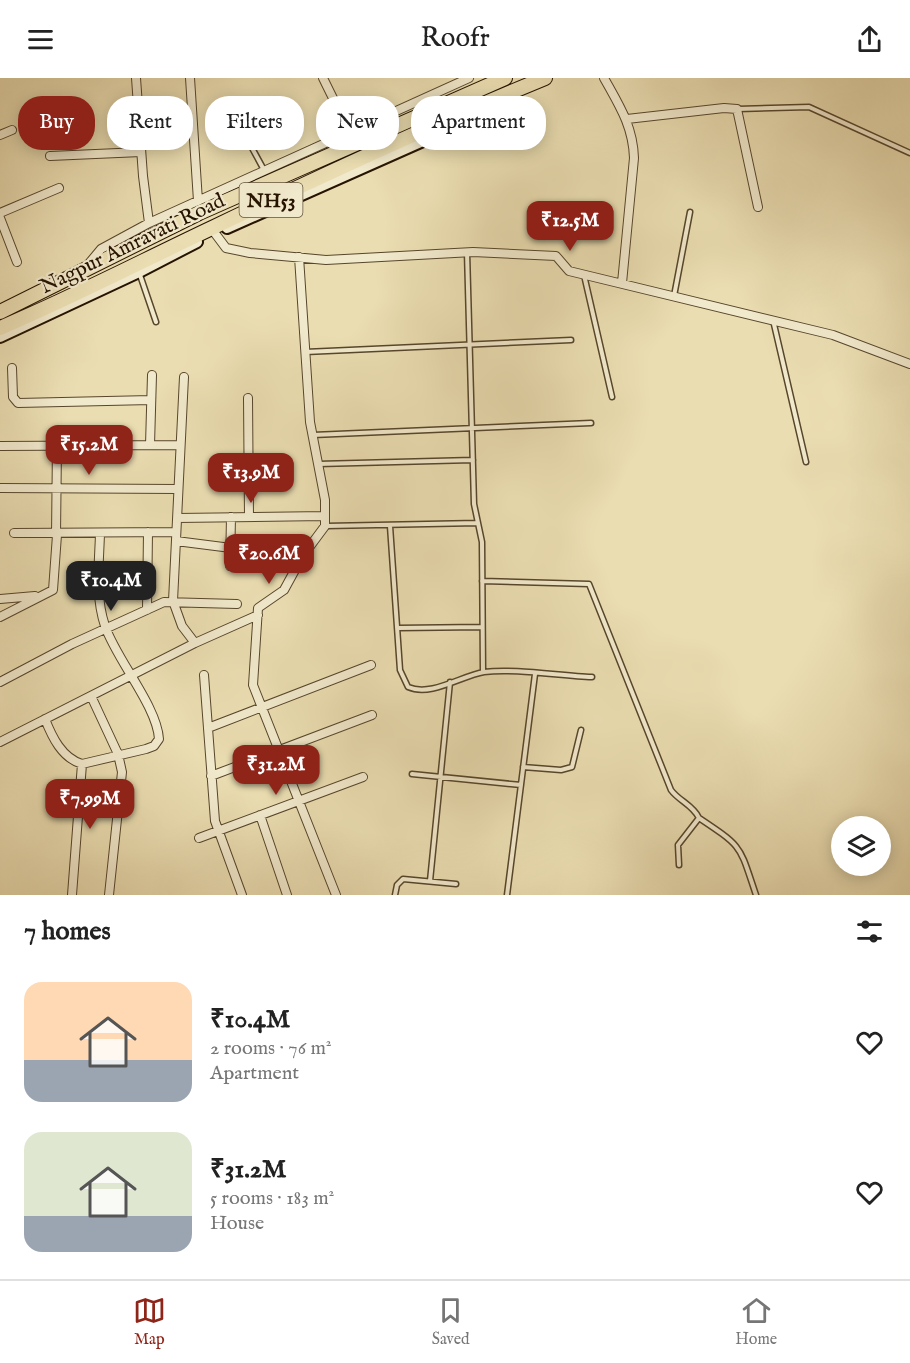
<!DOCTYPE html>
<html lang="en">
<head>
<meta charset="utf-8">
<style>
  body { margin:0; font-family:"IM FELL English",serif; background:#f2f2f2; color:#222; height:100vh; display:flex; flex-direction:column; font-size:22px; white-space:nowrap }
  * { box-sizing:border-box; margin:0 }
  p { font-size:20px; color:#767676 }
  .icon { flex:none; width:33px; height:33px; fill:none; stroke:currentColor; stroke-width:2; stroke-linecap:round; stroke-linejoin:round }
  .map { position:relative; height:817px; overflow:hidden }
  .drawer { display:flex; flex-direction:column; background:#fff; flex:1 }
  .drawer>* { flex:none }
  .banner { position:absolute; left:18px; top:18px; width:600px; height:54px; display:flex; gap:12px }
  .controls { position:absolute; left:831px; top:738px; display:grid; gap:12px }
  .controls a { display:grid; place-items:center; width:60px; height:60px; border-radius:50%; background:#fff; box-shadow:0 3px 15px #0003; font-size:30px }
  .price { position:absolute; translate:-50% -51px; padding:0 14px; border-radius:12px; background:#8f2418; color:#fff; font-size:20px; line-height:39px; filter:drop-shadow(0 2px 3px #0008) }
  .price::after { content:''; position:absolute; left:50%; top:36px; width:18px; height:14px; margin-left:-9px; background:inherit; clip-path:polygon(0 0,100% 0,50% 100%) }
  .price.on { background:#222; color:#fff }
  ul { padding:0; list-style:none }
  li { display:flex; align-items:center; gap:18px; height:150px; padding:0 24px }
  li span { display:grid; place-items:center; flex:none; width:168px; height:120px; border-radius:18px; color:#555 }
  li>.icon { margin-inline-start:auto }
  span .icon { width:72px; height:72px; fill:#fffc; stroke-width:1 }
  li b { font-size:26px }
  h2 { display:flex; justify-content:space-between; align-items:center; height:72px; padding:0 24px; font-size:26px }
  .tag { padding:0 21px; border-radius:24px; background:#fff; box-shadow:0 3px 15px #0003; font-size:21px; line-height:54px }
  .tag.on { background:#8f2418; color:#fff }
  header { display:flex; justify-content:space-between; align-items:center; height:78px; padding:0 24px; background:#fff; font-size:27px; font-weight:600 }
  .menu { display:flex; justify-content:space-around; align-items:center; height:84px; border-top:2px solid #e0e0e0; background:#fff; font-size:16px; color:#767676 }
  .menu a { display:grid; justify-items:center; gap:3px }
  .menu .on { color:#8f2418 }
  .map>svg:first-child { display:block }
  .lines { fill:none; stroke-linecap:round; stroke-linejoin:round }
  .lane-casing { stroke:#57462c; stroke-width:7 }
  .street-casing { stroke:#57462c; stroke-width:10 }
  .secondary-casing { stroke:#261300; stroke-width:14 }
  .highway-casing { stroke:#261300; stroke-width:16 }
  .lane { stroke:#f1e9cc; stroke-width:4 }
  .street { stroke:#f1e9cc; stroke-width:8 }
  .secondary { stroke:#f1e9cc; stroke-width:10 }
  .highway { stroke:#eaddb1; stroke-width:14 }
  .labels { text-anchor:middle; stroke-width:4.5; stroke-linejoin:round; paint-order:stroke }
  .shield { fill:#f1e9cc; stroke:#63533d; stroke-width:1.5 }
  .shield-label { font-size:20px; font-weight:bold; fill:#261300 }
  .street-label { font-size:21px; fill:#261300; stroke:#f1e9cc }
</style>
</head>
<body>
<header><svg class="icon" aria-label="menu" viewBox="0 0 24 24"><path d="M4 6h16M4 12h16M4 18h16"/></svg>Roofr<svg class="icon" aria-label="share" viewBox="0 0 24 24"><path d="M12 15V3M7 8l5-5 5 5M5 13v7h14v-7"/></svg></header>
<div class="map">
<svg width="910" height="817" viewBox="0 0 910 817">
  <rect width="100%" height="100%" fill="#eaddb1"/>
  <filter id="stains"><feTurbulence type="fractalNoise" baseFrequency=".00333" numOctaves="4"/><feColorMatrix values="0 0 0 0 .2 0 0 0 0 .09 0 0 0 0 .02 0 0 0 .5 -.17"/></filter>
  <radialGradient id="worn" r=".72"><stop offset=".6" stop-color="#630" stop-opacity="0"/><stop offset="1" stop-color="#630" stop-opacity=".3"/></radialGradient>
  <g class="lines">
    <g class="lane-casing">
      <path id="lane" d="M738,31L809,29L910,75
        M233,35L264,92
        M453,42L462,63L468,65L508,47L509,42L503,21
        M467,174L474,426L482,464L483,594
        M140,197L156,244
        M584,197L612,319
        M674,218L690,134
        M773,242L806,384
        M305,274L571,262
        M313,357L591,345
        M318,386L473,382
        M326,448L478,445
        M390,448L400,592L408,609C431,619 461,598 484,594C514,590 561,598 592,599
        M482,503L589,506L671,712C679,723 693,727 699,740L678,767L679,787
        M398,550L482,549
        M523,689L561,692L572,689L581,652
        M412,696L521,707
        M699,740C744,770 739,767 756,817
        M430,803L450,604
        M395,817L397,807L403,801L456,806
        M507,817L535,596"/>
    </g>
    <g class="street-casing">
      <path id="street" d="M136,0L143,98L149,145
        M190,0L198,123
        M323,0L356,67
        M604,0C619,27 633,48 634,80L622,205
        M627,41L724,30L737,31L758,129
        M0,57L12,52
        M50,78L141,74
        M0,135L59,110
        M0,140L17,184
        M211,150L226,170L250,175L326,182L473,174L556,178L569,193L833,257L910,286
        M299,179L310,344L325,422V448L302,479L284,512L258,530L253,607L336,817
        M86,189L101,171L149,145L469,0
        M12,290L13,319L18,325L151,322
        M184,299L173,523L182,548L195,565
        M248,320L249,439
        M150,367L152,297
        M0,368L180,367
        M0,410L178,411
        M177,440L325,438
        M14,455L176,454
        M56,457L57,367
        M176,463L231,470
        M230,488L231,439
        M0,521L35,518
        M147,532L148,454
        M0,539L53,512L57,457
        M204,597L215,743L242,817
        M0,604L72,566L164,524L237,526
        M91,618L118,676L122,694L109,817
        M45,641C52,659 62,680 82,686L146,671L154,668L159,661C157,628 116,581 105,548C95,518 99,487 100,456
        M208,650L371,587
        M0,664L195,565L258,537
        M211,698L372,637
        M260,737L287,817
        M199,760L363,699
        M72,817L82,686"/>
    </g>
    <g class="secondary-casing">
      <path id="secondary" d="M227,150L432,59L439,55L447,41
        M0,259L139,194L197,164"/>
    </g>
    <g class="highway-casing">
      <path id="highway" d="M0,234L199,135L505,0
        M0,250C73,219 142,183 214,149C323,97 433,46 545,0"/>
    </g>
    <use href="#lane" class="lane"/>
    <use href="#street" class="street"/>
    <use href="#secondary" class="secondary"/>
    <use href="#highway" class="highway"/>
  </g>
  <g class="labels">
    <rect class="shield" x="239.5" y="105" width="63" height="34" rx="4.5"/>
    <g class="shield-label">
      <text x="271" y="129">NH53</text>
    </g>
    <g class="street-label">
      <text transform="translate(132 165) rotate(-26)" y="7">Nagpur Amravati Road</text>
    </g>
  </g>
  <rect width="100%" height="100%" filter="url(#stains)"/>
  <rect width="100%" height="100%" fill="url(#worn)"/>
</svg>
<div class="controls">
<a><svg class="icon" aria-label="layers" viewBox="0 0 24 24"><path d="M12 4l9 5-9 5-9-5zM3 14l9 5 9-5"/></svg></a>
</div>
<b class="price" style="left:570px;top:174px">₹12.5M</b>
<b class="price" style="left:89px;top:398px">₹15.2M</b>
<b class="price" style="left:251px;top:426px">₹13.9M</b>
<b class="price" style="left:269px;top:507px">₹20.6M</b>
<b class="price on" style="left:111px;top:534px">₹10.4M</b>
<b class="price" style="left:276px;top:718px">₹31.2M</b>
<b class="price" style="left:90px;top:752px">₹7.99M</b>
<div class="banner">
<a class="tag on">Buy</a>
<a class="tag">Rent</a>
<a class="tag">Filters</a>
<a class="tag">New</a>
<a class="tag">Apartment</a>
</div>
</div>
<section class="drawer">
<h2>7 homes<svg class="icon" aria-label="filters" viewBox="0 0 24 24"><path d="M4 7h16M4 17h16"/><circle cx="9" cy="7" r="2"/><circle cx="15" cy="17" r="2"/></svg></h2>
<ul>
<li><span style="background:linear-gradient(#ffd9b3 65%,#9aa5b1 0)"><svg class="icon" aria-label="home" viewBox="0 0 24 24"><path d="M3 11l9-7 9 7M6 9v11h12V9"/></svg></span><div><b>₹10.4M</b><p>2 rooms · 76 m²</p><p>Apartment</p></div><svg class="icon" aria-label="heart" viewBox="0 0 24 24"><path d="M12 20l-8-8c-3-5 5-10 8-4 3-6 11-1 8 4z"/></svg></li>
<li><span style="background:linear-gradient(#dfe7d0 70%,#9aa5b1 0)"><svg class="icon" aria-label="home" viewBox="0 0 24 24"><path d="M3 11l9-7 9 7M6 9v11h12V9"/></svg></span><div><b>₹31.2M</b><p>5 rooms · 183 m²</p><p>House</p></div><svg class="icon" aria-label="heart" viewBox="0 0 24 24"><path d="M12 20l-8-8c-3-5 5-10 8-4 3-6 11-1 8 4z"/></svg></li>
</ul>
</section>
<nav class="menu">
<a class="on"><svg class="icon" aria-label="map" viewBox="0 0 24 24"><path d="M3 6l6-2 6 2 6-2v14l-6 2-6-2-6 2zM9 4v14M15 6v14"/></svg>Map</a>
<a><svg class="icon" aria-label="saved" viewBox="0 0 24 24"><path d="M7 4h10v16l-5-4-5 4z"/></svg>Saved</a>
<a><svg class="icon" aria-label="home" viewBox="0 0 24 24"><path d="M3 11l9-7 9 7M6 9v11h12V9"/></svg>Home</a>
</nav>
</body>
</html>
